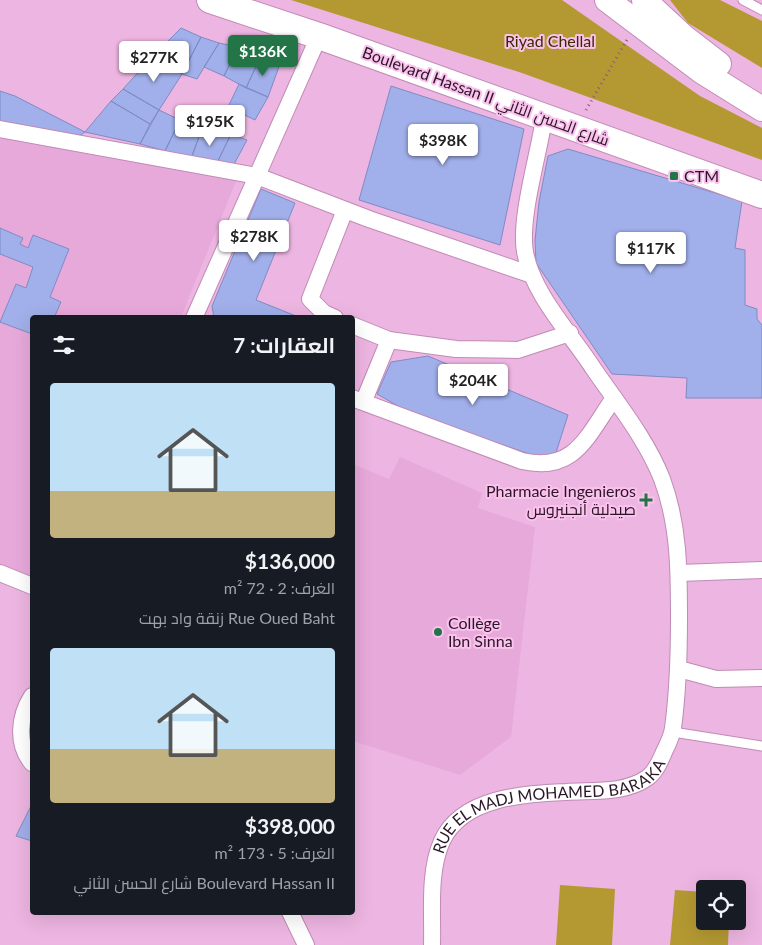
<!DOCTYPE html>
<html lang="ar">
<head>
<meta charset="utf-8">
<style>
  body { margin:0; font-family:Lato,Cairo,sans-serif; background:#242831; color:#f1f3f6; direction:rtl; height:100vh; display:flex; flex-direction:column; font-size:19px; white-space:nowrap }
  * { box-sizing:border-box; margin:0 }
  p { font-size:16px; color:#9ea1a6 }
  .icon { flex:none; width:28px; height:28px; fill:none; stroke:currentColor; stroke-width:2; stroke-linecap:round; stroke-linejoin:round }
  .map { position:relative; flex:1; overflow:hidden; direction:ltr }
  .drawer { position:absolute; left:30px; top:315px; width:325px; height:600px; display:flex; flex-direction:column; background:#171b24; border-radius:5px; box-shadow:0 5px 20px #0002; direction:rtl }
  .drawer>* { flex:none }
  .fabs { position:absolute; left:696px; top:880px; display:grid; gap:10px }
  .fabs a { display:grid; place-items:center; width:50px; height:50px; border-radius:5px; background:#171b24; box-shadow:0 5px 20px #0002; font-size:25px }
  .price { position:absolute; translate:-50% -42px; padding:0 11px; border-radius:5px; background:#fff; color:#222; font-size:16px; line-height:32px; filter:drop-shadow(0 1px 2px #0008) }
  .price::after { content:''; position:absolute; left:50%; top:30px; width:15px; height:11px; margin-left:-8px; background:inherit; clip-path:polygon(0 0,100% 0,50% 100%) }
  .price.active { background:#237547; color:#fff }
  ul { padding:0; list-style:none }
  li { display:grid; align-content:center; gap:10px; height:265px; padding:0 20px }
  li span { display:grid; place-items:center; height:155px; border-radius:5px; color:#555 }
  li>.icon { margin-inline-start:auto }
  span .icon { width:90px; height:90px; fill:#fffc; stroke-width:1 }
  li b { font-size:21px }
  h2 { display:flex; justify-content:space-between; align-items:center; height:60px; padding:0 20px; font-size:21px }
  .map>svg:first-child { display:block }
  .built { fill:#e7a9da }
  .green { fill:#b49932 }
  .building { fill:#a1afea; stroke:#7f8bc4 }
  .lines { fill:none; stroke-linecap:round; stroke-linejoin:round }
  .service-casing { stroke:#c08bb5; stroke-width:11 }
  .minor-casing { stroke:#c08bb5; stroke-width:18 }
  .secondary-casing { stroke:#c08bb5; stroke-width:26 }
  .primary-casing { stroke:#c08bb5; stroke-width:28 }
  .path { stroke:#835f7c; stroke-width:3; stroke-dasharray:1 4; stroke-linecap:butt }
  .service { stroke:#fff; stroke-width:9 }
  .minor { stroke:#fff; stroke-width:16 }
  .secondary { stroke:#fff; stroke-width:24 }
  .primary { stroke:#fff; stroke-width:26 }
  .poi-dot { fill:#237547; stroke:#fbc2ee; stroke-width:2 }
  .labels { text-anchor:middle; stroke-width:4; stroke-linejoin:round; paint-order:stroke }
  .park-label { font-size:16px; fill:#372c00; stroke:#fbc2ee }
  .street-label { font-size:16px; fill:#2a1626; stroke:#fbc2ee }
  .poi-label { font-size:16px; fill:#2a1626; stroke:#fbc2ee; text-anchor:start }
</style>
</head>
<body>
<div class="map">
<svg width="762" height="945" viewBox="0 0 762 945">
  <rect width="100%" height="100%" fill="#edb5e1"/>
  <path class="built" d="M0,133L237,179L181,317L32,318V581L0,568Z
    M400,457L482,493L478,508L535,527L511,737L460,775L353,741V464L389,479Z"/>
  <path class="green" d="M291,0H562L700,96L762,128V160L522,73Z
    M670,0H720L762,21V68L688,23Z
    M560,885L615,889L612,945H556Z
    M675,890L705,892V921H729L728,945H670Z"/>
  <path class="building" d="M181,28L201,37L182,74L153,56Z
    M201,37L219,43L197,79L182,74Z
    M219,43L238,47L224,76L204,67Z
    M238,47L260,58L246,88L224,76Z
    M153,56L182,74L159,110L123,89Z
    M260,58L280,64L268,97L246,88Z
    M239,84L268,97L255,120L228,107Z
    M391,86L524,129L500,245L359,200Z
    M123,89L159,110L150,124L111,101Z
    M0,91L15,96L85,132L75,139L0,127Z
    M111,101L150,124L140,144L85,132Z
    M159,110L180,120L165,151L140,144Z
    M180,120L202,128L191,159L165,151Z
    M202,128L221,136L231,134L216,165L191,159Z
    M231,134L247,140L232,168L216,165Z
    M568,149L742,201L735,248L745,250V305L757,309V319L762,325V398H686L687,378L612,374L536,263L535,240L539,202L548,156Z
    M261,189L295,203L256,300L301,318H214L212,306Z
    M0,228L23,238L20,244L28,248L33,235L69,249L50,297L61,302L54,318H32V334L0,322L16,284L26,288L33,267L0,254Z
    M428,356L568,415L553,462L412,414L377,394L391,362Z
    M32,804V841L16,836Z"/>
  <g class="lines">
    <g class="service-casing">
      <path id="service" d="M743,0L762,10
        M673,732L762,746"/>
    </g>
    <g class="minor-casing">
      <g id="minor">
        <path d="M0,129L257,176L369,219L532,275"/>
        <path d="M194,318L319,36"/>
        <path d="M335,318L324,313L310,299L345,210"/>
        <path d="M352,325L389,340L456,349L518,350L570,333"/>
        <path d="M352,398L522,461C575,473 587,436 614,398"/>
        <path d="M361,401L365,398L389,340"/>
        <path d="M0,573L32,586"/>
        <path d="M679,573L762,570"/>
        <path d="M679,669L716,679L762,678"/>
        <path d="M32,696C19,716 16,744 32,763"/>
        <path d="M290,912L306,945"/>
        <path id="s1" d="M432,945C433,913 428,872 442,841C462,797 524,794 566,792C592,790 624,794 647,778C656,772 660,761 664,752C668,744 672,736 673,728C678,691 679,655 679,618C679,570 679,525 662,479C647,440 617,403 593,368C571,334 532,293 525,252C519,218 539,154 544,118"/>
      </g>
    </g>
    <g class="secondary-casing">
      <path id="secondary" d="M607,0L701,71L762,109
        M644,0L684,37L719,64"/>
    </g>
    <g class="primary-casing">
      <path id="primary" d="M210,0L319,36L762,195"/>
    </g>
    <path class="path" d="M586,110L628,38"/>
    <use href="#service" class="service"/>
    <use href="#minor" class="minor"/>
    <use href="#secondary" class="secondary"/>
    <use href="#primary" class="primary"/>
  </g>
  <g class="poi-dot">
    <rect x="669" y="171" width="10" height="10" rx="2.5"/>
    <path d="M643.5 492.5h5v5h5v5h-5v5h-5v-5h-5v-5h5z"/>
    <circle cx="438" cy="632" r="5"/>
  </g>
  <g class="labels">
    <g class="park-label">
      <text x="550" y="47">Riyad Chellal</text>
    </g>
    <g class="street-label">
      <text transform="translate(486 96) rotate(20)" y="6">Boulevard Hassan II شارع الحسن الثاني</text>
      <text dy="6" stroke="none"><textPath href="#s1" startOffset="222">RUE EL MADJ MOHAMED BARAKA</textPath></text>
    </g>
    <g class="poi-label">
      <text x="684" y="182">CTM</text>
      <text x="636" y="497" text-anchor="end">Pharmacie Ingenieros<tspan x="636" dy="18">صيدلية أنجنيروس</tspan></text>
      <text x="448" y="629">Collège<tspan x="448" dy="18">Ibn Sinna</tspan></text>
    </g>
  </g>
</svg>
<div class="fabs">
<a><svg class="icon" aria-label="locate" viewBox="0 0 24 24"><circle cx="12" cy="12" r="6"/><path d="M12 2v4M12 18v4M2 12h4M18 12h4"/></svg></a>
</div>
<b class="price active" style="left:263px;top:77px">$136K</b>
<b class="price" style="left:154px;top:83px">$277K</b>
<b class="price" style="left:210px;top:147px">$195K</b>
<b class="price" style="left:443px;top:166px">$398K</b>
<b class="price" style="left:254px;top:262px">$278K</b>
<b class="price" style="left:651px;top:274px">$117K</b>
<b class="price" style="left:473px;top:406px">$204K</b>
<section class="drawer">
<h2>العقارات: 7<svg class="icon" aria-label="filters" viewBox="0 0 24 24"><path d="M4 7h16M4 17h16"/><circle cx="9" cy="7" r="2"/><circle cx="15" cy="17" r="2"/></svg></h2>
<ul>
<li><span style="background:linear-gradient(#bfe0f5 70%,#c2b280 0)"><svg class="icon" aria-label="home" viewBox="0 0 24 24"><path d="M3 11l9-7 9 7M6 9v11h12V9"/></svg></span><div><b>$136,000</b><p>الغرف: 2 · 72 m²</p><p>Rue Oued Baht زنقة واد بهت</p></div></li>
<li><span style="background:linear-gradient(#bfe0f5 65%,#c2b280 0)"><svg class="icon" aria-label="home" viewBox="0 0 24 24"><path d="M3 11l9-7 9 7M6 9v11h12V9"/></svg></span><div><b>$398,000</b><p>الغرف: 5 · 173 m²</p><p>Boulevard Hassan II شارع الحسن الثاني</p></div></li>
</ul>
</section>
</div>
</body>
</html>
